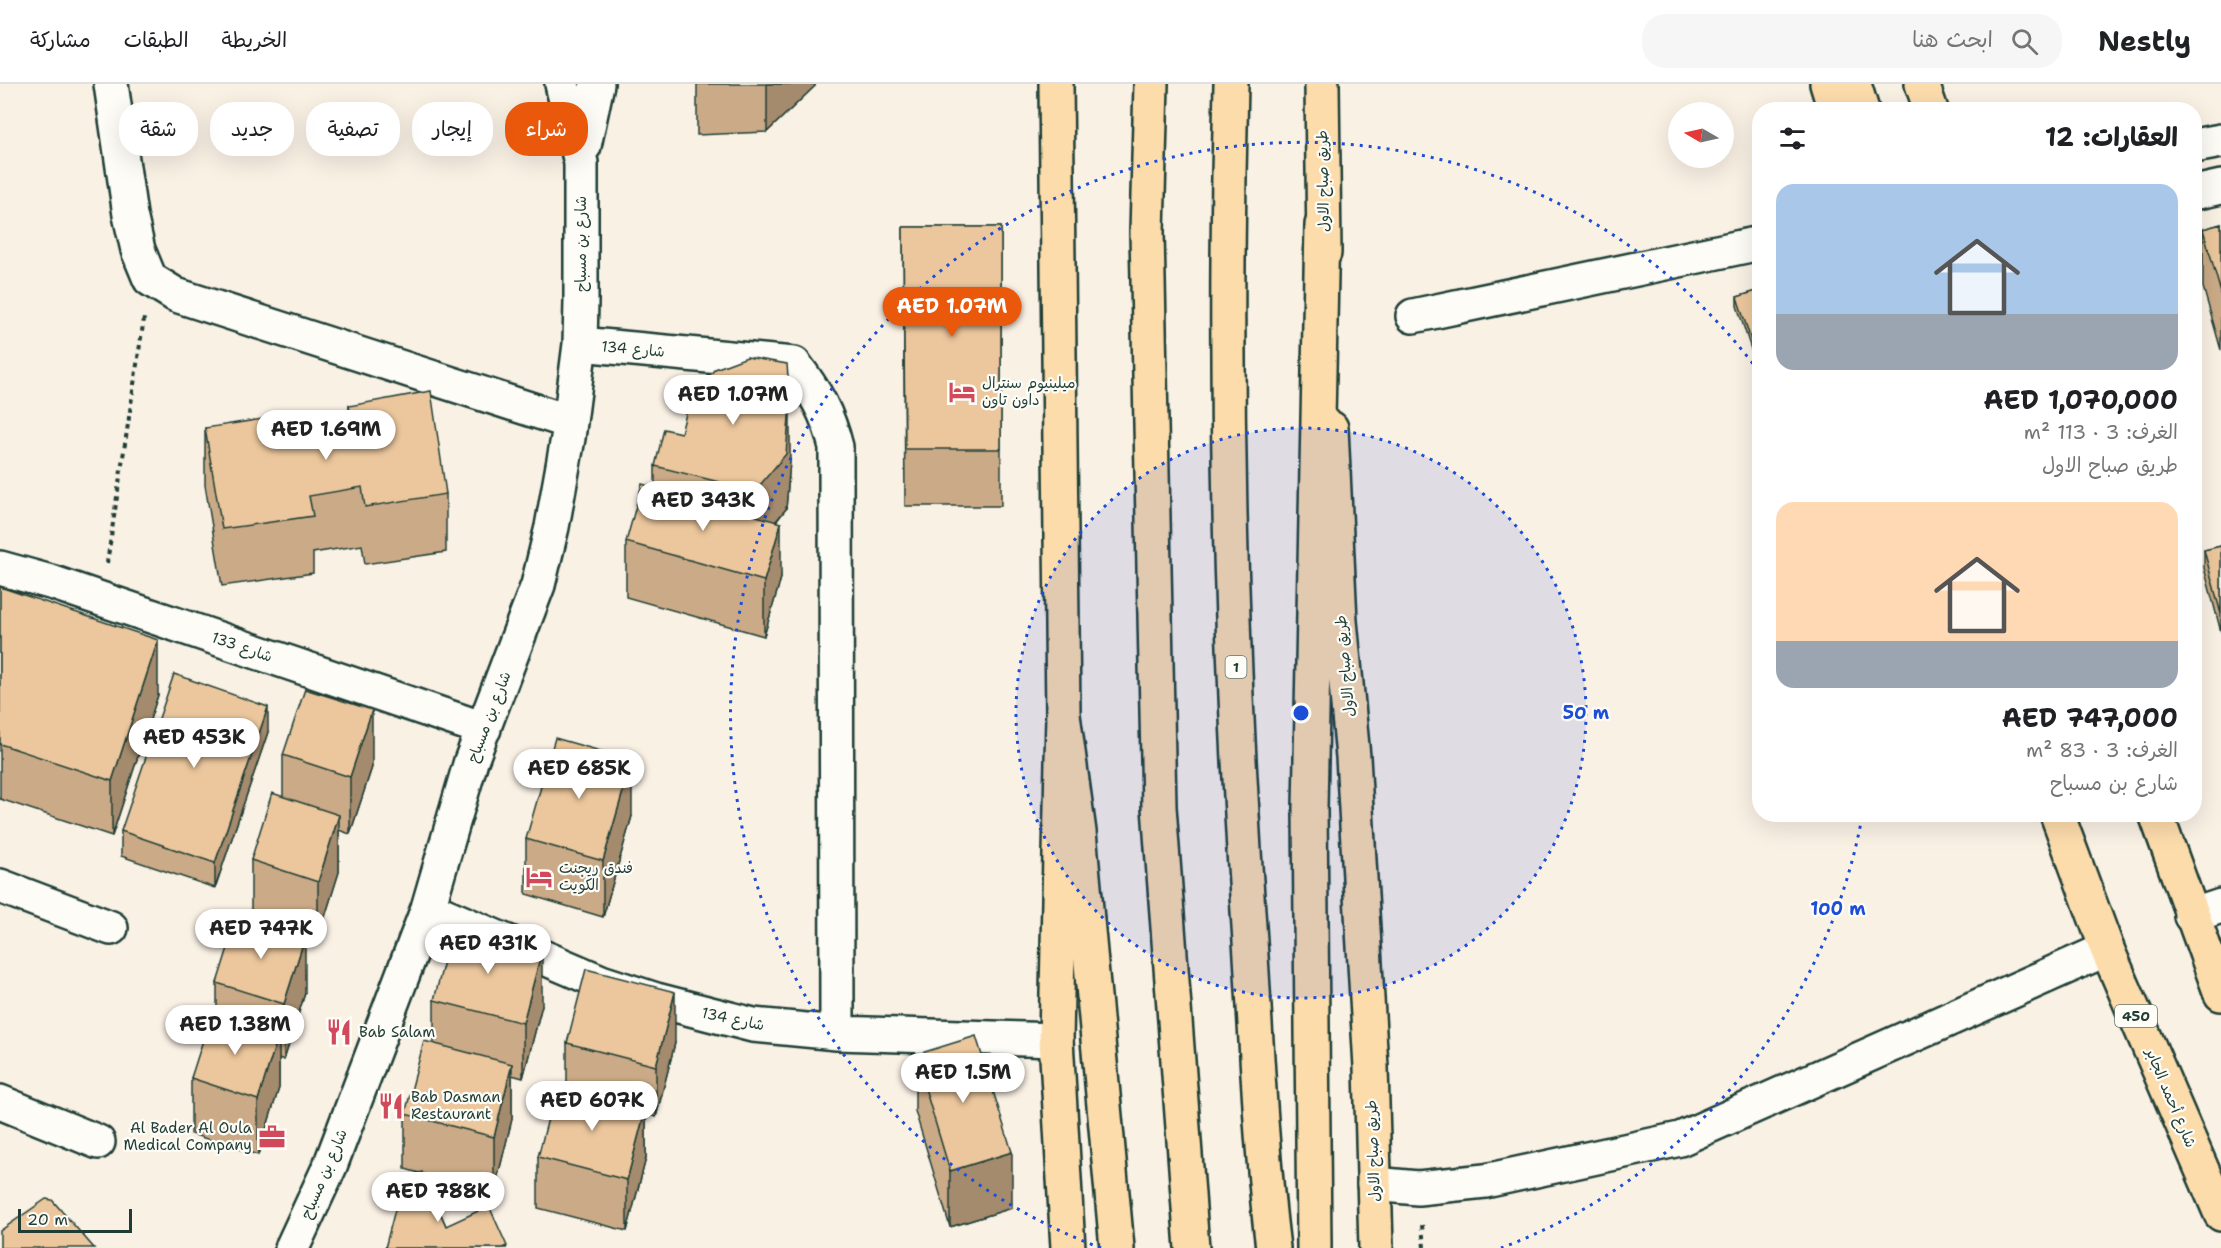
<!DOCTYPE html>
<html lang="ar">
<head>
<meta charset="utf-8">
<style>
  body { margin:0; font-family:"Shantell Sans","Playpen Sans Arabic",sans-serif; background:#f6f6f6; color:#202124; direction:rtl; height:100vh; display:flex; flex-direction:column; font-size:22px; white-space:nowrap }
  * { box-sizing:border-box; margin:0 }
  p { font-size:20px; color:#757577 }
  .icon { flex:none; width:33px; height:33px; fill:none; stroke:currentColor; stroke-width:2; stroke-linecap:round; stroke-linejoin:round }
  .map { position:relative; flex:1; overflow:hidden; direction:ltr }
  .sheet { position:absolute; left:1752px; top:18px; width:450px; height:720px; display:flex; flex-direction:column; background:#fff; border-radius:24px; box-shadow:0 6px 24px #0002; direction:rtl }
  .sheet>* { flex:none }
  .guide { position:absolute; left:18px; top:18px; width:570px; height:54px; direction:rtl; display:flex; gap:12px }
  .needle { width:39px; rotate:279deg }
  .tools { position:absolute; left:1668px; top:18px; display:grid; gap:12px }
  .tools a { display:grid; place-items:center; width:66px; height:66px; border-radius:50%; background:#fff; box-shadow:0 6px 24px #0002; font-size:30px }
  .scale { position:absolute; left:18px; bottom:15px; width:114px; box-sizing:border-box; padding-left:6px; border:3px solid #1f3d34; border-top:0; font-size:16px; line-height:21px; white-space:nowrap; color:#1f3d34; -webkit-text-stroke:4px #fdfcf7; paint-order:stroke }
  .price { position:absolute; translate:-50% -51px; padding:0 14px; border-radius:21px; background:#fff; color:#222; font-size:20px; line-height:39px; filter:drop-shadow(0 2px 3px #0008) }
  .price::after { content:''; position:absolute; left:50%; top:36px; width:18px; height:14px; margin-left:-9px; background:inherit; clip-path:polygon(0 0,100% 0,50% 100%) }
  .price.selected { background:#ea580c; color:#fff }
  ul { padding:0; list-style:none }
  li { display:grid; align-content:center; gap:12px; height:318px; padding:0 24px }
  li span { display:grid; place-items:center; height:186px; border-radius:18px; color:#555 }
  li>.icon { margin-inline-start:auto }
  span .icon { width:108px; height:108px; fill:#fffc; stroke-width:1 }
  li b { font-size:26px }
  h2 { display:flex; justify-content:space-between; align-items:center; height:72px; padding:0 24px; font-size:26px }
  .tag { padding:0 21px; border-radius:24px; background:#fff; box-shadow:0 6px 24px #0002; font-size:21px; line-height:54px }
  .tag.selected { background:#ea580c; color:#fff }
  header { display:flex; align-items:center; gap:36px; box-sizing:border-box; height:84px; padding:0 30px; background:#fff; border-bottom:2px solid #e0e0e0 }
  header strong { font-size:28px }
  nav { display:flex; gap:33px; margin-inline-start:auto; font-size:21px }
  .search { width:420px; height:54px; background:#f6f6f6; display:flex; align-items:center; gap:15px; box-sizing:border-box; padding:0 21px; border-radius:24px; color:#757577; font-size:22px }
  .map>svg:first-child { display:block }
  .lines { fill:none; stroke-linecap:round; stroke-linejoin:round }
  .minor-casing { stroke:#1f3d34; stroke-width:38 }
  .major-casing { stroke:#1f3d34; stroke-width:38 }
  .highway-casing { stroke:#1f3d34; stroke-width:38 }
  .path { stroke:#1f3d34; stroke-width:4; stroke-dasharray:4.5 4.5; stroke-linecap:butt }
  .minor { stroke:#fdfcf7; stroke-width:33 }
  .major { stroke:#fddcac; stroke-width:33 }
  .highway { stroke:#fddcac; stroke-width:33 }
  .wall { fill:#cbab87; stroke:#1f3d34; stroke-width:1.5 }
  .shaded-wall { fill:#a58b6e; stroke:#1f3d34; stroke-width:1.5 }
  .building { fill:#ecc79d; stroke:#1f3d34; stroke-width:1.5 }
  .ring { fill:none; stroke:#1d4ed8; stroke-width:3; stroke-dasharray:3 6 }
  .labels { text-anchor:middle; stroke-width:4.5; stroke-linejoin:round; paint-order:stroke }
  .shield { fill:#fdfcf7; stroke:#62766e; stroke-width:1.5 }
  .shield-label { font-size:14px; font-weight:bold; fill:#1f3d34 }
  .street-label { font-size:15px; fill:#1f3d34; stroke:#fdfcf7 }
  .poi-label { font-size:15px; fill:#1f3d34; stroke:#fdfcf7; text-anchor:start }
  .centre { fill:#1d4ed8; stroke:#fdfcf7; stroke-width:3 }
  .ring-label { font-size:18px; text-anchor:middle; font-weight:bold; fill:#1d4ed8; stroke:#fdfcf7; stroke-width:4.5; stroke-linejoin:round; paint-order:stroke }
</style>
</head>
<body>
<header>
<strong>Nestly</strong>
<div class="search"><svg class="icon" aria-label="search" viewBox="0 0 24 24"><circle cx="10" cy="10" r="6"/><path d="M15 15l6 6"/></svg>ابحث هنا</div>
<nav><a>الخريطة</a><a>الطبقات</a><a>مشاركة</a></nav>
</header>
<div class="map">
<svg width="2221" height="1164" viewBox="0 0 2221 1164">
  <rect width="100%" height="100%" fill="#faf1e5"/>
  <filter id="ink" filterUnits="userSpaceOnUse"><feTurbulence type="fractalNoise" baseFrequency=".0167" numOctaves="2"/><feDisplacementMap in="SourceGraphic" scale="12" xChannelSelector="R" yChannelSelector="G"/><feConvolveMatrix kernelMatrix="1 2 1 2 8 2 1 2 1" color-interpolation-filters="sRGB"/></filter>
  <g filter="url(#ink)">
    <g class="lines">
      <g class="minor-casing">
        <path id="minor" d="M111,0L130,131L138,166L150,195L176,211L570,338
          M584,62L597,0
          M2194,62L2221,57
          M2194,109L2221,103
          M1413,232L1760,159
          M580,260L794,280C815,307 828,330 836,363L837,949
          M0,484L54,499L484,645
          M0,802L111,844
          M428,824L601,898L656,916L753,941L837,949L1056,956
          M2191,832L2221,822
          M0,1018L98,1058
          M1374,1100L1418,1104L1485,1097L1680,1055L2107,865
          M292,1164L330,1082L428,824L471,677L538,501L552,443L568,354L580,260L581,217V79L562,0"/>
      </g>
      <g class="major-casing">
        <path id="major" d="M1056,0L1063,631L1056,956L1068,1164
          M1322,0L1324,169
          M1827,0L1835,26
          M1854,0L1862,26
          M1922,0L1931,26
          M1331,344L1340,537L1353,673L1371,983L1376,1164
          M2057,730L2107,865L2221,1130
          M2156,730L2221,910"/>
      </g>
      <g class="highway-casing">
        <path id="highway" d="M1151,0L1147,148L1159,723L1192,1164
          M1231,0C1223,291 1230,582 1251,872C1257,969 1261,1067 1273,1164
          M1063,631L1079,748L1117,1164
          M1314,1164L1310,724L1322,141"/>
      </g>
      <path class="path" d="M107,479L144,234
        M1422,1141L1424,1164"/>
      <use href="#minor" class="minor"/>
      <use href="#major" class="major"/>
      <use href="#highway" class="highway"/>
    </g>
    <path class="wall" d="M697,0H815V2L767,48L697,51Z
      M2221,140V266L2203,203V145Z
      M903,143H1001V422H905Z
      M1760,206V293L1737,222V213Z
      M349,322L446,410V468L365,480L362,461L313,469V489L222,502L205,401V344L298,351L349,342Z
      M790,377L786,425L776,438L781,494L764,552L626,513V458L655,404V382Z
      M2221,462V548L2204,484V466Z
      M0,503L158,611L112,752L0,715Z
      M268,648L215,804L121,772V747Z
      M283,671L372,683L350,750L339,746V788L318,855L251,833V776L283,713Z
      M632,732L603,833L526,810V755Z
      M217,899L305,909L284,976L279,974V1004L258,1071L191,1050V994L217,929Z
      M434,916L542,921L523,994L512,991V1035L494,1108L424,1090L446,1142L507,1164H385L419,1089L405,1085V1030L434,959Z
      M567,959H675L656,1033L646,1030V1074L627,1147L538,1124V1073L567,1003Z
      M915,971L1012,1124L950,1143L915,1027Z"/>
    <path class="shaded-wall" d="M767,0H815V2L767,48Z
      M790,321V377L786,425L755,462V407Z
      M781,439V494L764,552V497Z
      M158,556V611L112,752V697Z
      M268,623V648L215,804V779Z
      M372,626V683L350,750V693Z
      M632,676V732L603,833V777Z
      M339,731V788L318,855V798Z
      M305,853V909L284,976V920Z
      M542,866V921L523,994V939Z
      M675,908V959L656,1033V982Z
      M279,949V1004L258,1071V1016Z
      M512,980V1035L494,1108V1053Z
      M646,1023V1074L627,1147V1096Z
      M1012,1068V1124L950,1143V1087Z"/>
    <path class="building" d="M2221,140V209L2203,145Z
      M903,143H1001V365H905Z
      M1760,206V284L1737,213Z
      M747,273L787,280L790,321L786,370L755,407L655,382L664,345L681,349L690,314L715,285Z
      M431,307L446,410L365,423L362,403L309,412L313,432L222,445L205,344L294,330L298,351L353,342L349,322Z
      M642,400L781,439L764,497L626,458Z
      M2221,462V530L2204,466Z
      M0,503L158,556L112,697L0,660Z
      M174,590L268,623L215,779L121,747Z
      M305,605L372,626L350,693L283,671Z
      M555,654L632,676L603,777L526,755Z
      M272,709L339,731L318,798L251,776Z
      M238,832L305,853L284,920L217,899Z
      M453,842L542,866L523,939L434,916Z
      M586,885L675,908L656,982L567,959Z
      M212,928L279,949L258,1016L191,994Z
      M976,952L1012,1068L950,1087L915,971Z
      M424,957L512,980L494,1053L405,1030Z
      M557,1000L646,1023L627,1096L538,1073Z
      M422,1088L446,1142L489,1122L507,1162L502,1164H385L403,1095Z
      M46,1115L52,1116L94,1164H0V1147Z"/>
  </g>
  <circle cx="1301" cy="629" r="285" fill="#1d4ed8" fill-opacity=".12"/>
  <g class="ring">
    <circle cx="1301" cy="629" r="285"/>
    <path d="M1862 733A571 571 0 0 1 1501 1164M1101 1164A571 571 0 1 1 1757 285"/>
  </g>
  <defs>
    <g id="hotel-bare" transform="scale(2.07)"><path d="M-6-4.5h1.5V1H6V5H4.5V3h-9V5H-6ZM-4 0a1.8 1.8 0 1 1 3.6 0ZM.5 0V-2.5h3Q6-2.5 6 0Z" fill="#d1495b" stroke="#fdfcf7" stroke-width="2.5" paint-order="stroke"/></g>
    <g id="restaurant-bare" transform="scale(2.07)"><path d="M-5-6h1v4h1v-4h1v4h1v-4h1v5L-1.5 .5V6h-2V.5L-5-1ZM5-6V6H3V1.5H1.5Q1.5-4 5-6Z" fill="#d1495b" stroke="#fdfcf7" stroke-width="2.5" paint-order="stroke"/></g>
    <g id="office-bare" transform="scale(2.07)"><path d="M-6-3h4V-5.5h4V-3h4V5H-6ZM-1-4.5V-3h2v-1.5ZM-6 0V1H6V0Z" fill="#d1495b" stroke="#fdfcf7" stroke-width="2.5" paint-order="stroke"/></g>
  </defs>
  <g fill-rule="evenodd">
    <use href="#hotel-bare" x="962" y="308"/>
    <use href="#hotel-bare" x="539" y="793"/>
    <use href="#restaurant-bare" x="339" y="948"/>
    <use href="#restaurant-bare" x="391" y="1022"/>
    <use href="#office-bare" x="272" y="1053"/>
  </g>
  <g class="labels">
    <g class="shield">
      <rect x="1225.5" y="572" width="21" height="22" rx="4.5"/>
      <rect x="2115" y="921" width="42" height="22" rx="4.5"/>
    </g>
    <g class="shield-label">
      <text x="1236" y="588">1</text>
      <text x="2136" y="937">450</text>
    </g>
    <g class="street-label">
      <text transform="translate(1323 97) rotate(-91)" y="5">طريق صباح الاول</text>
      <text transform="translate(581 160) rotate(-90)" y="5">شارع بن مسباح</text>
      <text transform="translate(633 265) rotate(5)" y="5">شارع 134</text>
      <text transform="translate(242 563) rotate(19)" y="5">شارع 133</text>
      <text transform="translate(1345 582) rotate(-95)" y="5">طريق صباح الاول</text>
      <text transform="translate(489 633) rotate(-69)" y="5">شارع بن مسباح</text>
      <text transform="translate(733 935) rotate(12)" y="5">شارع 134</text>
      <text transform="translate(2171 1014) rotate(67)" y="5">شارع أحمد الجابر</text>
      <text transform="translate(1373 1067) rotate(-92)" y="5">طريق صباح الاول</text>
      <text transform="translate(324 1090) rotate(-67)" y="5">شارع بن مسباح</text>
    </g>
    <g class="poi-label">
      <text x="982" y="304">ميلينيوم سنترال<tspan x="982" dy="17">داون تاون</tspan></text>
      <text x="559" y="789">فندق ريجنت<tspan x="559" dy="17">الكويت</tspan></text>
      <text x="359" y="953">Bab Salam</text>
      <text x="411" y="1018">Bab Dasman<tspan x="411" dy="17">Restaurant</tspan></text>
      <text x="252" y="1049" text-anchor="end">Al Bader Al Oula<tspan x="252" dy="17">Medical Company</tspan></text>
    </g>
  </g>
  <circle cx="1301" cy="629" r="9" class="centre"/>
  <g class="ring-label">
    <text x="1586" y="635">50 m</text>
    <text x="1838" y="831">100 m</text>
  </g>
</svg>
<div class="tools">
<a><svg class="needle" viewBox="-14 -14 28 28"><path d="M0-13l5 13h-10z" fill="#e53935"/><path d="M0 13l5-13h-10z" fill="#757577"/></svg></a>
</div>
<div class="scale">20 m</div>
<b class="price selected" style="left:952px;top:254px">AED 1.07M</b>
<b class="price" style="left:733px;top:342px">AED 1.07M</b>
<b class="price" style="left:326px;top:377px">AED 1.69M</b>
<b class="price" style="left:703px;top:448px">AED 343K</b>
<b class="price" style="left:194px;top:685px">AED 453K</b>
<b class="price" style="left:579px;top:716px">AED 685K</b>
<b class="price" style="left:261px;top:876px">AED 747K</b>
<b class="price" style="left:488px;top:891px">AED 431K</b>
<b class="price" style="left:235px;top:972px">AED 1.38M</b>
<b class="price" style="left:963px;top:1020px">AED 1.5M</b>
<b class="price" style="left:592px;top:1048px">AED 607K</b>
<b class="price" style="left:438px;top:1139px">AED 788K</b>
<div class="guide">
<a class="tag selected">شراء</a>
<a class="tag">إيجار</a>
<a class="tag">تصفية</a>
<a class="tag">جديد</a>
<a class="tag">شقة</a>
</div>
<section class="sheet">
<h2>العقارات: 12<svg class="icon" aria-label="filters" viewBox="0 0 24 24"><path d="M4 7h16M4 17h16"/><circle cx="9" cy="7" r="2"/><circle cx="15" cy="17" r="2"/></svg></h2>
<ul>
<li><span style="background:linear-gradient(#a9c7e8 70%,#9aa5b1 0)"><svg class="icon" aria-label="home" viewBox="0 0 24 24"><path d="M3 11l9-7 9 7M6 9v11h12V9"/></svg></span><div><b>AED 1,070,000</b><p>الغرف: 3 · 113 m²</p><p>طريق صباح الاول</p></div></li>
<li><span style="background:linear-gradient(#ffd9b3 75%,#9aa5b1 0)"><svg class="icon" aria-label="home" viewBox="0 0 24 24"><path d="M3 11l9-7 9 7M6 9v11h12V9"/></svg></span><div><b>AED 747,000</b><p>الغرف: 3 · 83 m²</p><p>شارع بن مسباح</p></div></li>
</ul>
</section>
</div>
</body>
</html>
